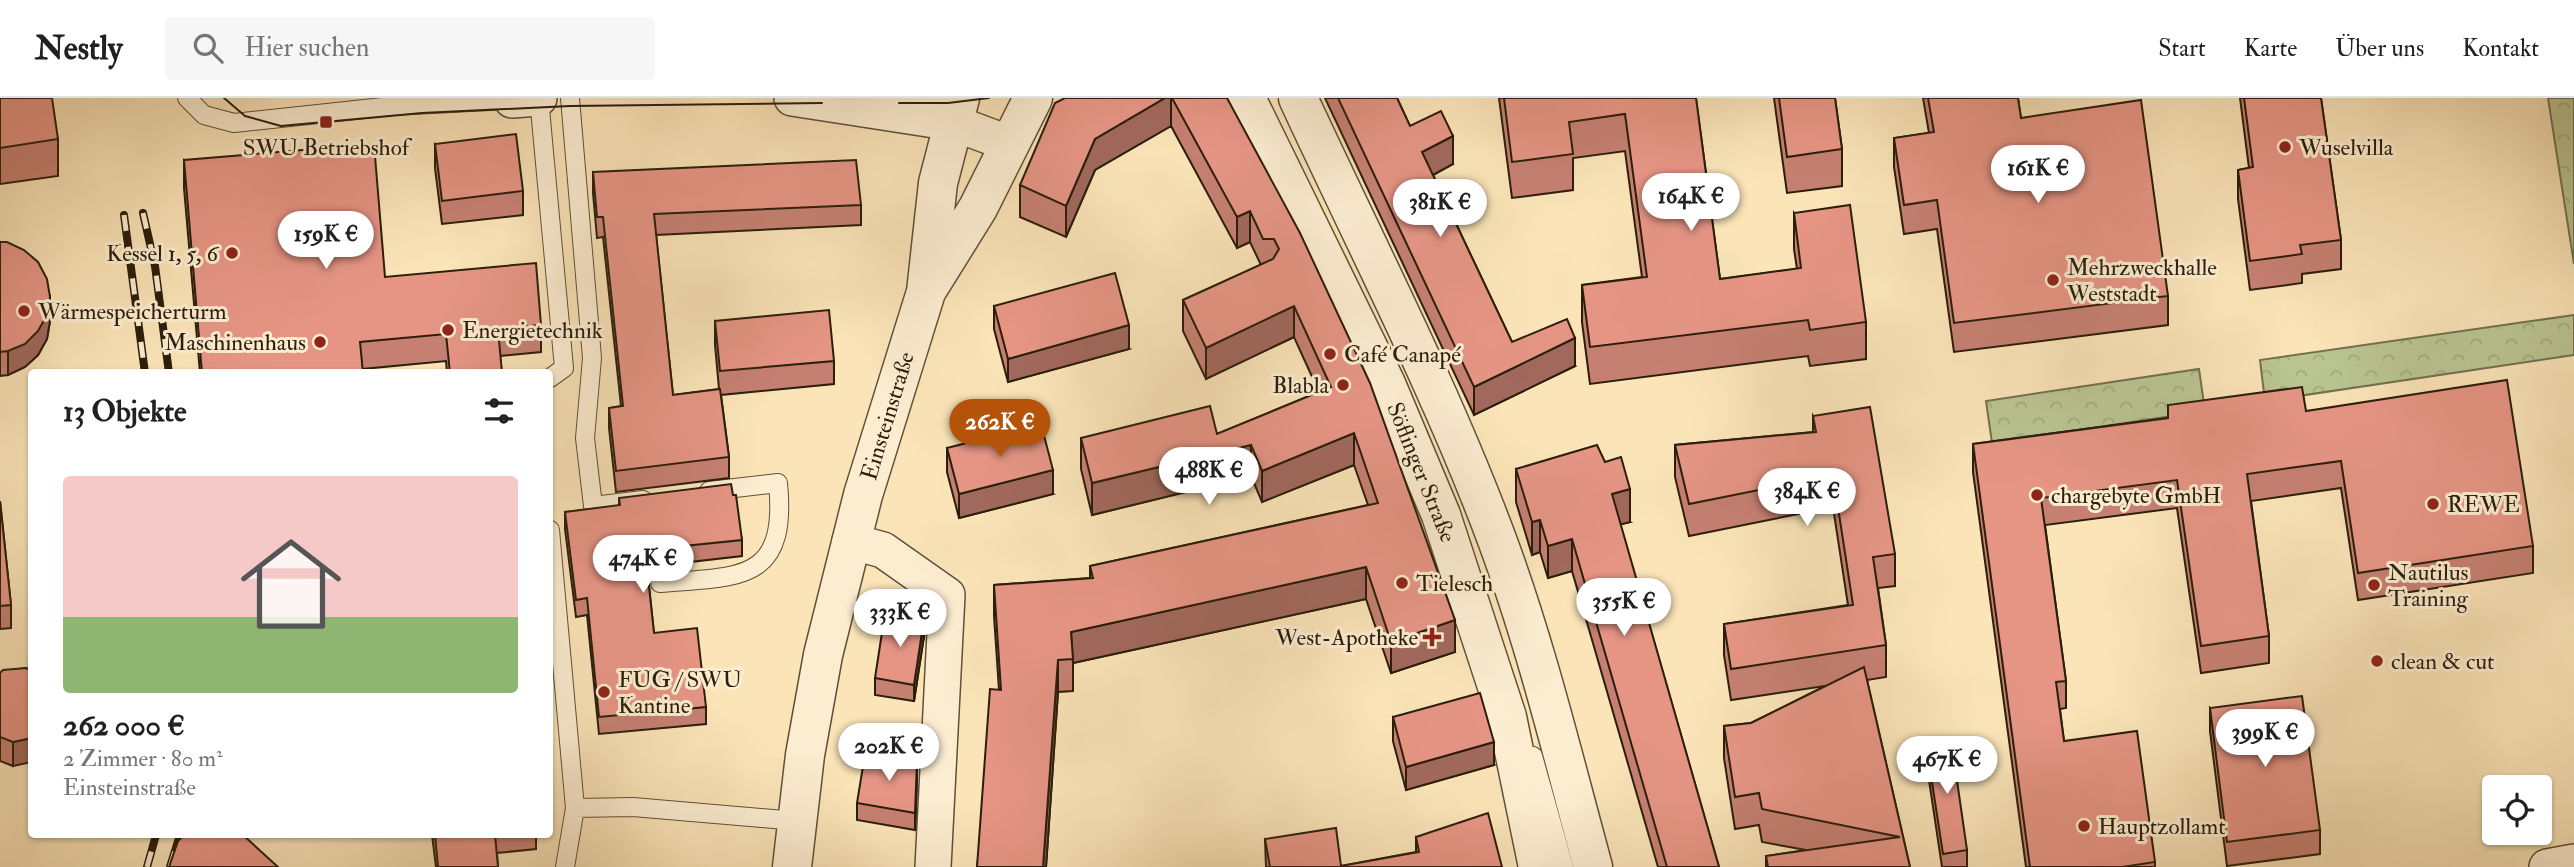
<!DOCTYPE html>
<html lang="de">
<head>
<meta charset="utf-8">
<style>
  body { margin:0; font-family:"IM FELL Double Pica",serif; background:#f6f6f6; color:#202124; height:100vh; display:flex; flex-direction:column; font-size:26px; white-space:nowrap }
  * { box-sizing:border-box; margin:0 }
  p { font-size:23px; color:#757577 }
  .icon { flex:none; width:38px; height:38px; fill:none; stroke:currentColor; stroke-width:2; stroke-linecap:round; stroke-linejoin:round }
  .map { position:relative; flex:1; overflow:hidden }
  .side { position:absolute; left:28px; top:271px; width:525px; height:469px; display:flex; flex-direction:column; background:#fff; border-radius:7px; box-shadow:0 2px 5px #0004 }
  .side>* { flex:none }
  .buttons { position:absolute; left:2482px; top:677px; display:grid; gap:14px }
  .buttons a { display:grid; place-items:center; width:70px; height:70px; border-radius:7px; background:#fff; box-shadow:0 2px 5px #0004; font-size:35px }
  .price { position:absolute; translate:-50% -60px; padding:0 16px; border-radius:24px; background:#fff; color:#222; font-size:23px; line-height:46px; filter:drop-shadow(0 2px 4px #0008) }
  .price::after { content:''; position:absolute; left:50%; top:42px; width:21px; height:16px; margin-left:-10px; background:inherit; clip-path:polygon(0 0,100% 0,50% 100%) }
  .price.on { background:#b45309; color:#fff }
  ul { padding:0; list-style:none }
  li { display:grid; align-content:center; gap:14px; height:371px; padding:0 35px }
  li+li { border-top:2px solid #e0e0e0 }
  li span { display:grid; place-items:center; height:217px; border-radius:7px; color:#555 }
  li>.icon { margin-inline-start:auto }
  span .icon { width:126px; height:126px; fill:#fffc; stroke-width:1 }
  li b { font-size:30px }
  h2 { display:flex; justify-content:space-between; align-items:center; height:84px; padding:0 35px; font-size:30px }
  header { display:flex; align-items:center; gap:42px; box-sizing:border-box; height:98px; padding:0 35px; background:#fff; border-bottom:2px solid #e0e0e0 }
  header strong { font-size:33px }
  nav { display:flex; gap:38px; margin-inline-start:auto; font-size:24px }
  .search { width:490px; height:63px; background:#f6f6f6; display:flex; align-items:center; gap:18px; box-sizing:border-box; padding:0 24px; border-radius:7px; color:#757577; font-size:26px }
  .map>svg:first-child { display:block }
  .forest { fill:url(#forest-crowns); stroke:#72724e; stroke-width:2 }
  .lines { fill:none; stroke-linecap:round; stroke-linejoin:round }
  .service-casing { stroke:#5f5036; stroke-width:20 }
  .minor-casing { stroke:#5f5036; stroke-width:38 }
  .tertiary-casing { stroke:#5f5036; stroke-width:41 }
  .service { stroke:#fcedd1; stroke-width:18 }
  .minor { stroke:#fcedd1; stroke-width:35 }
  .tertiary { stroke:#fcedd1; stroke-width:38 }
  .tram { stroke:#2b1e0b; stroke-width:2 }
  .rail-casing { stroke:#2b1e0b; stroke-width:8 }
  .rail { stroke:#fcedd1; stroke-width:5; stroke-dasharray:16; stroke-linecap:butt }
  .wall { fill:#c68072; stroke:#2b1e0b; stroke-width:2 }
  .shaded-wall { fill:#a1685d; stroke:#2b1e0b; stroke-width:2 }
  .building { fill:#e69585; stroke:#2b1e0b; stroke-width:2 }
  .poi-dot { fill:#8f2418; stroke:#fcedd1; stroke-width:2.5 }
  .labels { text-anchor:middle; stroke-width:6; stroke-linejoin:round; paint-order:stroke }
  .poi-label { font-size:23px; fill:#2b1e0b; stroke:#fcedd1; text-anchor:start }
  .street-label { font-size:23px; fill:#2b1e0b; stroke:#fcedd1 }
</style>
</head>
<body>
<header>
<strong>Nestly</strong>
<div class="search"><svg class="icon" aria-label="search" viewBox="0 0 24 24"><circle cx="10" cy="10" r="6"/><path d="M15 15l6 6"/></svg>Hier suchen</div>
<nav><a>Start</a><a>Karte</a><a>Über uns</a><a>Kontakt</a></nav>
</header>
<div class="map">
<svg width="2574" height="769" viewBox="0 0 2574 769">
  <defs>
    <pattern id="forest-crowns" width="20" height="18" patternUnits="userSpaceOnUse" patternTransform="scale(1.75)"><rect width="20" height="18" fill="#bac592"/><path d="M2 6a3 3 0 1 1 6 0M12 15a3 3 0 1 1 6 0" fill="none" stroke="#a0a97d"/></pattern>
  </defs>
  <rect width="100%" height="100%" fill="#fae4b8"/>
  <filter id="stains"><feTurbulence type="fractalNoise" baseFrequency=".00286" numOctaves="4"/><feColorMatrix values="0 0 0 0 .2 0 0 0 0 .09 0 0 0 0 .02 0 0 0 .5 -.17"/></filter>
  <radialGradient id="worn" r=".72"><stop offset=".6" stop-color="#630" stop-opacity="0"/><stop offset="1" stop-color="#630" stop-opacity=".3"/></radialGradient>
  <path class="forest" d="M2548,0H2574V166Z
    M2574,217V257L2265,303L2260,262Z
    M2199,271L2205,313L1992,345L1986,303Z"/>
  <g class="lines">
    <g class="service-casing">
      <path id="service" d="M187,0L204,17L234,25L392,8L512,2
        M539,0L564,270L550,280
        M570,0L592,260L585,340L593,408L643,402
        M902,5L941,0
        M550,432L575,710L633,709L796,723
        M660,485C738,478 788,486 778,385L709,393
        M1533,658L1564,769
        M565,769L575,710"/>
    </g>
    <g class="minor-casing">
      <path id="minor" d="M792,0L954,25L1010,46
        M512,2L539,0
        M850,443L883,452L947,497L933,769
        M2547,769L2574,764"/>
    </g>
    <g class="tertiary-casing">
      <path id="tertiary" d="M1246,0L1386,286L1441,417L1507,619L1538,769
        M1298,0C1365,145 1440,289 1496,439C1536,546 1563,659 1593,769
        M927,192L978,110L1033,0
        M792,769L805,657L823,557L863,397L926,194L938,85L960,0"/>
    </g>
    <use href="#service" class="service"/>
    <use href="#minor" class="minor"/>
    <use href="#tertiary" class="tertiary"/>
    <path class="tram" d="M224,0L245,18L281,28L422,15L570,8L822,5
      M899,5H948L989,0"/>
    <g class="rail-casing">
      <path id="rail" d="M143,115L155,168L169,275
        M124,117L145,275
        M147,769L156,737
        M170,769L180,737"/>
    </g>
    <use href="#rail" class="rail"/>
  </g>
  <path class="wall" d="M0,0L58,41V78L0,86Z
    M1065,0H1227L1455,554L1391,575L1366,501L1073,565V593L1058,594L1046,769H977L999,592L994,518V487L1090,480V468L1368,407L1354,367L1262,404L1251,378L1092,417L1081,371V340L1217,336L1319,294L1294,239L1206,281L1183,233V202L1261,167L1250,144L1237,150L1171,28L1095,72L1066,139L1020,119V87Z
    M1325,0H1397L1410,28L1453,66L1433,77L1512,244L1575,268L1474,317Z
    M1499,0H1696L1720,181L1797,171L1794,151V115L1866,224V261L1810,268L1808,258L1590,286L1582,224V187L1642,179L1625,53L1573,60V92L1512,100Z
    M1774,0H1835L1842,51V88L1787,95Z
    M1923,0H2018L2021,20L2168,198V227L1954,254L1937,131L1904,136L1894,69V40L1929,35Z
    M2240,0H2321L2341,142V171L2302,176V185L2250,192L2238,101V72L2249,70Z
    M435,46L523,93V117L442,126L435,70Z
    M184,62L385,179L541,227V254L500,258L502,275H447L446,263L363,271V275H200L184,90Z
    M593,74L861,107V127L656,137L673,297L719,291L715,247V223L834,263V286L721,297L729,359V380L616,394L609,330V310L621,308L603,139L597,140L593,95Z
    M0,144L50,223L47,241L38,257L25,269L8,277L0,278Z
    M994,208L1129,251L1008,284L994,231Z
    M2168,307L2306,313L2533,448V475L2358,502L2341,390L2251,403L2269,538V565L2201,575L2177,410L2045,427L2066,583V610L2060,611L2064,643L2155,764V769H2026L1973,374V346L2168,320Z
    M1813,318L1895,456V488L1878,490L1886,547V579L1867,582L1910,769H1766V758L1806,752L1762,744L1759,727L1735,731L1724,660V628L1751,625L1825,588L1731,602L1724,557V526L1848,507L1833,409L1689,438L1675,379V347L1813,334Z
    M947,350L1053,396L959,420L947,374Z
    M1516,371L1630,424L1620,426L1719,769H1658L1572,473L1548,480L1540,454L1532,457L1516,404Z
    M733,397L742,442V458L647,469L654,535L706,609V626L599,636L587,517L576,519L565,431V414L619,408V400Z
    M0,403L11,507V530L0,531Z
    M924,538L914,603L875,597V580Z
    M26,570L13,668L0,663V575Z
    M2210,610L2320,732V756L2227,768L2210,633Z
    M1393,619L1494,667L1406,692L1393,643Z
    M1926,645L1967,752V769H1942L1926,662Z
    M917,681L915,732L857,722V705Z
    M432,737H536V751L497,755L498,769H436Z
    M1416,739L1502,769H1266L1265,741L1341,768L1416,754Z"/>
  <path class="shaded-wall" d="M1165,0H1171V28L1095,72L1066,139V108L1095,41Z
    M1453,38V66L1422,83V54Z
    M1250,113V144L1237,150V119Z
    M50,199V223L47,241L38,257L25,269L8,277V253Z
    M1294,208V239L1206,281V250Z
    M1129,227V251L1008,284V261Z
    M1575,240V268L1474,317V289Z
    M1354,335V367L1262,404V373Z
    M1251,347V378L1092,417V385Z
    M1053,372V396L959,420V396Z
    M1630,391V424L1612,429V396Z
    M1540,422V454L1532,457V424Z
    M1572,441V473L1548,480V448Z
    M1366,469V501L1073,565L1071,534Z
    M924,521V538L914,603V587Z
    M1455,522V554L1391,575V544Z
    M1058,562V594L1046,769H1043Z
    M32,640V664L13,668V644Z
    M1494,644V667L1406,692V669Z
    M917,664V681L915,732V715Z"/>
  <path class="building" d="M0,0H52L58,41L0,50Z
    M1065,0H1165L1095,41L1066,108L1020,87L1055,5Z
    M1172,0H1227L1300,135L1370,285L1455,522L1391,544L1366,469L1071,534L1073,561L1058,562L1043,769H977L990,591L1001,592L994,487L1093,480L1090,468L1378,405L1354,335L1262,373L1251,347L1092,385L1081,340L1210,308L1217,336L1331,289L1294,208L1206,250L1183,202L1273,161L1279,151L1274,141H1263L1250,113L1237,119Z
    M1338,0H1397L1410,28L1441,13L1453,38L1422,54L1512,244L1567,221L1575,240L1474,289Z
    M1504,0H1696L1720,181L1801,170L1794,115L1850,107L1866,224L1810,232L1808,222L1590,249L1582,187L1647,179L1625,16L1569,24L1573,56L1512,64Z
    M1779,0H1835L1842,51L1787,59Z
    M1928,0H2018L2021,20L2141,2L2168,198L1954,225L1937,102L1904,107L1894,40L1934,34Z
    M2244,0H2321L2341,142L2300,147L2302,156L2250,163L2238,72L2253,69Z
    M516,36L523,93L442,103L435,46Z
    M374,46L385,179L536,165L541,227L498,231L502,275H450L446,236L360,244L363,275H202L184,62Z
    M856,62L861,107L654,116L673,297L720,291L729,359L616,373L609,310L623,308L603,119H597L593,74Z
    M0,144H7L24,152L38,164L47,181L50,199L47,217L38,233L25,246L8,253L0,254Z
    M1115,175L1129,227L1008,261L994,208Z
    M829,212L834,263L720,273L715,223Z
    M2507,282L2533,448L2358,475L2341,363L2247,376L2269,538L2201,548L2177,382L2041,400L2066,583L2056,584L2064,643L2137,633L2155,764L2122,769H2030L1973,346L2168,320V307L2302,289L2306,313Z
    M1870,309L1895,456L1873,459L1886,547L1731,571L1724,526L1853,507L1833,377L1689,406L1675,347L1816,334L1813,318Z
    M1041,326L1053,372L959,396L947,350Z
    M1597,347L1605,364L1621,359L1630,391L1612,396L1719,769H1667L1572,441L1548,448L1540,422L1532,424L1516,371Z
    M731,386L733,397H736L742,442L645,452L654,535L697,530L706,609L599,619L587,500L576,502L565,414L620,407L619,400Z
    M0,403L11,507L0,508Z
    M885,515L924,521L914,587L875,580Z
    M1864,569L1910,769H1768L1766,758L1900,739L1762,711L1759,695L1735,699L1724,628L1751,625Z
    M26,570L32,573V640L13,644L0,639V575L3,572Z
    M1480,595L1494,644L1406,669L1393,619Z
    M2302,598L2320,732L2227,744L2210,610Z
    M1951,641L1967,752L1943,756L1926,645Z
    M865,656L917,664L915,715L857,705Z
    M1488,715L1502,769H1270L1265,741L1336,730L1341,768L1419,754L1416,739Z
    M184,737H244H243L278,769H169L178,743Z
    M435,737H495L498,769H438Z"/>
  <g class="poi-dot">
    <rect x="319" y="17" width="14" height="14" rx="3.5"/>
    <circle cx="2285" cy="49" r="7"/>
    <circle cx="232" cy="155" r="7"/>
    <circle cx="2053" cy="182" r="7"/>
    <circle cx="24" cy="213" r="7"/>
    <circle cx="448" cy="232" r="7"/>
    <circle cx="320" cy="244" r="7"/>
    <circle cx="1330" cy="256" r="7"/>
    <circle cx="1343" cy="287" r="7"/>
    <circle cx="2037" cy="397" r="7"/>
    <circle cx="2433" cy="406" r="7"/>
    <circle cx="1402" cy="485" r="7"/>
    <circle cx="2374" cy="487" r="7"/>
    <path d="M1428.5 528.5h7v7h7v7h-7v7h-7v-7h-7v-7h7z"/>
    <circle cx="2377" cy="563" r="7"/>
    <circle cx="604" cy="594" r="7"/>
    <circle cx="2084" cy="728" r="7"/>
  </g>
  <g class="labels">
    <g class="poi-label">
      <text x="326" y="57" text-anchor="middle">SWU Betriebshof</text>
      <text x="2299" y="57">Wuselvilla</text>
      <text x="218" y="163" text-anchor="end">Kessel 1, 5, 6</text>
      <text x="2067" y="177">Mehrzweckhalle<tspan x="2067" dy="26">Weststadt</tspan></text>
      <text x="38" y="221">Wärmespeicherturm</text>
      <text x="462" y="240">Energietechnik</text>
      <text x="306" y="252" text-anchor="end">Maschinenhaus</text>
      <text x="1344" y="264">Café Canapé</text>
      <text x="1329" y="295" text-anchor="end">Blabla</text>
      <text x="2051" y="405">chargebyte GmbH</text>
      <text x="2447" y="414">REWE</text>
      <text x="2388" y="482">Nautilus<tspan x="2388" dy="26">Training</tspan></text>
      <text x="1416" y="493">Tielesch</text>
      <text x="1418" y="547" text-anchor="end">West-Apotheke</text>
      <text x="2391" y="571">clean &amp; cut</text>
      <text x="618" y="589">FUG / SWU<tspan x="618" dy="26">Kantine</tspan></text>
      <text x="2098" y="736">Hauptzollamt</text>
    </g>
    <g class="street-label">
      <text transform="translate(887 318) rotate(-73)" y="8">Einsteinstraße</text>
      <text transform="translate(1422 374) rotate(68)" y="8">Söflinger Straße</text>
    </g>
  </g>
  <rect width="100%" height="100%" filter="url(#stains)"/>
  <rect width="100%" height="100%" fill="url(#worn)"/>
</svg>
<div class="buttons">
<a><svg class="icon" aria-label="locate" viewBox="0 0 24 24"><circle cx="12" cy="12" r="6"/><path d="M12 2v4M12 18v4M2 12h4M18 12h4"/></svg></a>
</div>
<b class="price" style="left:2038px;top:107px">161K €</b>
<b class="price" style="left:1691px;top:135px">164K €</b>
<b class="price" style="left:1440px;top:141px">381K €</b>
<b class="price" style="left:326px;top:173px">159K €</b>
<b class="price on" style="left:1000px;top:361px">262K €</b>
<b class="price" style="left:1209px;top:409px">488K €</b>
<b class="price" style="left:1807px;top:430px">384K €</b>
<b class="price" style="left:643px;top:497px">474K €</b>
<b class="price" style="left:1624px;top:540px">355K €</b>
<b class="price" style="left:900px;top:551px">333K €</b>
<b class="price" style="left:2265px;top:671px">399K €</b>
<b class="price" style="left:889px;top:685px">202K €</b>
<b class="price" style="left:1947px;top:698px">467K €</b>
<section class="side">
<h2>13 Objekte<svg class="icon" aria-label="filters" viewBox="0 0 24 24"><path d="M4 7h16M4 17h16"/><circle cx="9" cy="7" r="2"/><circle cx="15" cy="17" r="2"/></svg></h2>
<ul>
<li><span style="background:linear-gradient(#f6c9c9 65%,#8fb573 0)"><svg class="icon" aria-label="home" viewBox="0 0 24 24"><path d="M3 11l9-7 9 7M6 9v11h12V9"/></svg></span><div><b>262 000 €</b><p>2 Zimmer · 80 m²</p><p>Einsteinstraße</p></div></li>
</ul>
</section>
</div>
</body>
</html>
